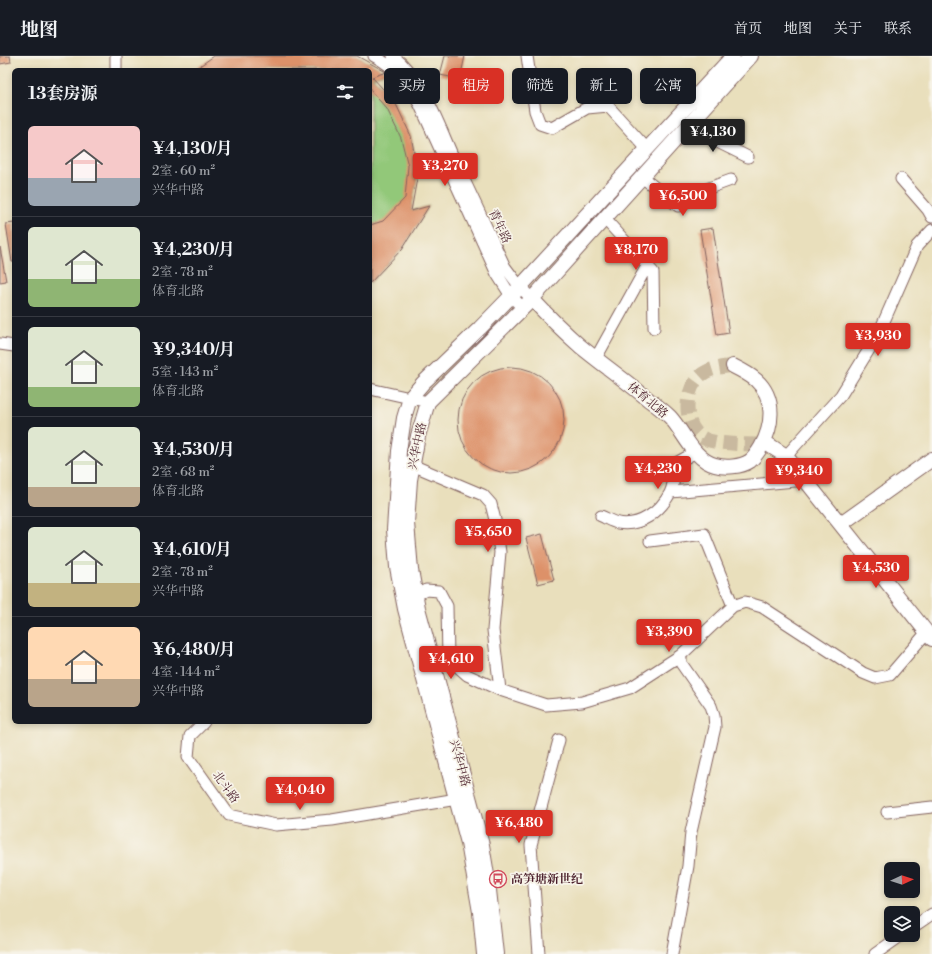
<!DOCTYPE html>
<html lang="zh">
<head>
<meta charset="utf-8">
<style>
  body { margin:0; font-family:"Libre Bodoni","Noto Serif SC",serif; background:#242831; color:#f1f3f6; height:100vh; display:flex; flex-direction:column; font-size:15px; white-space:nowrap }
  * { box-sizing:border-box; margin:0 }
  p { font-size:13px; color:#9ea1a6 }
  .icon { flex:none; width:22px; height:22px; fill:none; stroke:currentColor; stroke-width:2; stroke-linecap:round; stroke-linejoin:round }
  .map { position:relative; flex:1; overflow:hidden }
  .side { position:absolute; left:12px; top:12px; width:360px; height:656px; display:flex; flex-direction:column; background:#171b24; border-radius:6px; box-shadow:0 2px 6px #0003 }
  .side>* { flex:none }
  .guide { position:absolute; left:384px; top:12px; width:380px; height:36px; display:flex; gap:8px }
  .needle { width:26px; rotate:87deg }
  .controls { position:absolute; left:884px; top:806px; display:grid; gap:8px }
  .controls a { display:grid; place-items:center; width:36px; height:36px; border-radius:6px; background:#171b24; box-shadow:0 2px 6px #0003; font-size:20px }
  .price { position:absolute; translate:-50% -34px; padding:0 9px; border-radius:4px; background:#d93025; color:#fff; font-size:13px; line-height:26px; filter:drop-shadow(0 1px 2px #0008) }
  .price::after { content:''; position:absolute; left:50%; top:24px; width:12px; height:9px; margin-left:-6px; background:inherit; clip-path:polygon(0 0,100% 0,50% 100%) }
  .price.selected { background:#222; color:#fff }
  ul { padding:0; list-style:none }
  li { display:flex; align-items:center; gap:12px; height:100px; padding:0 16px }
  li+li { border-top:1px solid #363941 }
  li span { display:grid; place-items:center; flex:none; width:112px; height:80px; border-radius:6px; color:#555 }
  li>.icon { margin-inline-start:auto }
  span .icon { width:48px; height:48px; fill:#fffc; stroke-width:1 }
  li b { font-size:17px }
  h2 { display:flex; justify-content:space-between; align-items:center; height:48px; padding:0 16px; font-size:17px }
  .tag { padding:0 14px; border-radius:6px; background:#171b24; box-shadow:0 2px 6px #0003; font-size:14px; line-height:36px }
  .tag.selected { background:#d93025; color:#fff }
  header { display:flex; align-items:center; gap:24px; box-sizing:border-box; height:56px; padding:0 20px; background:#171b24; border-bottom:1px solid #363941 }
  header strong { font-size:19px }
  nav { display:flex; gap:22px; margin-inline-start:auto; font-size:14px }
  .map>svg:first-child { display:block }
  .green { fill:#92c879; stroke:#6e7452 }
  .building { fill:#dd9169 }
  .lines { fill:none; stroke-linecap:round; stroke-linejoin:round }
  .major-tunnel { stroke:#c9b99f; stroke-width:14; stroke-dasharray:14 7; stroke-linecap:butt }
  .minor-casing { stroke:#82625e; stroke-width:13 }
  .major-casing { stroke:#82625e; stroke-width:16 }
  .minor { stroke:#fff; stroke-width:11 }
  .major { stroke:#fff; stroke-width:14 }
  .labels { text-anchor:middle; stroke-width:3.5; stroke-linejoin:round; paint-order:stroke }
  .street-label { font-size:12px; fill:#4a1f2b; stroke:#f7f3e8 }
  .poi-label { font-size:12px; font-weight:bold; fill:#4a1f2b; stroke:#f7f3e8; text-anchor:start }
</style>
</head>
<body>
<header>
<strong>地图</strong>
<nav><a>首页</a><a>地图</a><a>关于</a><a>联系</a></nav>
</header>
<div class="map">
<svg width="932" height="898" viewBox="0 0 932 898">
  <rect width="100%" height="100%" fill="#f7f3e8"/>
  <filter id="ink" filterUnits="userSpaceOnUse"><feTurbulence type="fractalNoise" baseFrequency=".025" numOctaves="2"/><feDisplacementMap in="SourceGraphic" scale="8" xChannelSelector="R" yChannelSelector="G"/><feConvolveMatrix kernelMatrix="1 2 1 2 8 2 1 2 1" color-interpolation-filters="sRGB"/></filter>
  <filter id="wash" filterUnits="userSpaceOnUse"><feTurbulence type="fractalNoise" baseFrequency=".012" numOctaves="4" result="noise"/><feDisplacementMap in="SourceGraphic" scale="16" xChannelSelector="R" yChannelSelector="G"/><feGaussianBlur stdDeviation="0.9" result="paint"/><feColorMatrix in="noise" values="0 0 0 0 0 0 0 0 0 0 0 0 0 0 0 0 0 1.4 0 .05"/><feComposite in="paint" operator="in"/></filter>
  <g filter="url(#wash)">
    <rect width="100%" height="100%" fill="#e9dfbc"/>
    <path class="green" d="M357,0L386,16L373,21L395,46L411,80L418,117L411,155L429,150L402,193L370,227V14H194Z"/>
    <g id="blocks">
      <path class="building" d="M0,0H10L11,6L0,8Z
        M214,0H357L386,16L372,21L395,46L411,80L418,117L411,155L429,150L402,193L370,227V169L383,165L405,142L408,110L401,82L387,53L370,34V14H194Z
        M445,0H465L460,23L440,19Z
        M14,167V206H12L6,168Z
        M713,172L729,277L717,279L700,174Z
        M0,191L6,225L0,226Z
        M458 364a53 53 0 1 1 106 0a53 53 0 1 1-106 0Z
        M542,478L554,524L538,528L526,482Z"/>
    </g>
  </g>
  <g filter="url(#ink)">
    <use href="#blocks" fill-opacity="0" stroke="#82625e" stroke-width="1"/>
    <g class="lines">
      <path class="major-tunnel" d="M733,310C721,311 707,312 698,322C683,338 683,373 705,383C718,389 754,388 769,389"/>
      <g class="minor-casing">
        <path id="minor" d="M116,0V14
          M374,0C398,13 406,26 420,49L497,218L511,240L523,252
          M393,0C423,23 438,67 453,101C471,138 488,175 505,211L520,231L532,243
          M527,0L535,55L540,68L552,72L587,52L608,50L647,93
          M687,71L748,101
          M642,121L678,150L709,132L731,124
          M901,123L928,154L932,161
          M605,163L653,216L654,272
          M0,288L14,290
          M596,302L647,210
          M370,333L428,346
          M786,400L841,339L878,279L917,190L932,174
          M398,403L483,439L491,448L495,464L500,496L493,574L500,634
          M671,436L806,424
          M601,460C606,462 612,466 618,467C640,471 660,456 670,437C674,429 675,416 676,407L696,396
          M650,485L704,478L733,550
          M409,541L416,539L426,534L439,535L447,550L448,602L467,619L500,634L546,649L582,646L630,632L681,599
          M204,666L190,680L188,701L229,759L276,769L332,764L457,743
          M887,756L932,751
          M913,871L932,858
          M539,898L531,789L559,684
          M672,898L688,810L691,776L715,671L714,659L711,650L681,607V599L733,550L745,546L762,551L863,617L875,622L890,619L927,576
          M875,898L902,879"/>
      </g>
      <g class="major-casing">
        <path id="major" d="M532,243C547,259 563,275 580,290C602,308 626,325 649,344C656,349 664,355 670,361C684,376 693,403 715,409C725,412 741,411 750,405C755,401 758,396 761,391C773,370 776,342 756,324C749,318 741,314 733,310
          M769,389L786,400L932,583
          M841,468L932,403
          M484,898L480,856L468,787L405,553L397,511L394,474L399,395L404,362L410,342L423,327L480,272L520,231L733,0
          M496,898L488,825L482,789L418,552L411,514L407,467L410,424L418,380L428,346L532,243L751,0"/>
      </g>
      <use href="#minor" class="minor"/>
      <use href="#major" class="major"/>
    </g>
  </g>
  <defs>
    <g id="bus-ring" transform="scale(0.9)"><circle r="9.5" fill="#f7f3e8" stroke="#d1495b" stroke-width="1.5"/><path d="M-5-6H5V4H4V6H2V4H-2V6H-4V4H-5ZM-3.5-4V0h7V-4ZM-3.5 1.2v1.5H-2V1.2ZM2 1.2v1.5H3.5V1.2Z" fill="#d1495b"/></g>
  </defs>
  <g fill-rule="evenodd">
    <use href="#bus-ring" x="498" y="823"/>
  </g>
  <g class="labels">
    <g class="street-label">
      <text transform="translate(500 170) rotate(65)" y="4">青年路</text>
      <text transform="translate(648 344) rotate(40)" y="4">体育北路</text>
      <text transform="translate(417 390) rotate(-78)" y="4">兴华中路</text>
      <text transform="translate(460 707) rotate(75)" y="4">兴华中路</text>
      <text transform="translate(226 731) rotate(54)" y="4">北斗路</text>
    </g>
    <g class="poi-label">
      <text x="511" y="827">高笋塘新世纪</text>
    </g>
  </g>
</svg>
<div class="controls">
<a><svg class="needle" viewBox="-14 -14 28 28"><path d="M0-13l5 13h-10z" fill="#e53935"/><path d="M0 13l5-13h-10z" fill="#9ea1a6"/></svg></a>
<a><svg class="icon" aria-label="layers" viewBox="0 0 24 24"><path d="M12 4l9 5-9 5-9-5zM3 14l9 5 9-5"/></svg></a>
</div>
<b class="price selected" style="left:713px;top:97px">¥4,130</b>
<b class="price" style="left:445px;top:131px">¥3,270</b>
<b class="price" style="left:683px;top:161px">¥6,500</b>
<b class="price" style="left:636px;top:215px">¥8,170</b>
<b class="price" style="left:878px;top:301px">¥3,930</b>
<b class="price" style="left:658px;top:434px">¥4,230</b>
<b class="price" style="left:799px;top:436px">¥9,340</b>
<b class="price" style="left:488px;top:497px">¥5,650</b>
<b class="price" style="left:876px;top:533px">¥4,530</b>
<b class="price" style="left:669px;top:597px">¥3,390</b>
<b class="price" style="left:451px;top:624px">¥4,610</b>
<b class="price" style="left:300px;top:755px">¥4,040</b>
<b class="price" style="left:519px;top:788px">¥6,480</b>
<div class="guide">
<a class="tag">买房</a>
<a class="tag selected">租房</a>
<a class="tag">筛选</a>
<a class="tag">新上</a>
<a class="tag">公寓</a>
</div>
<section class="side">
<h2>13套房源<svg class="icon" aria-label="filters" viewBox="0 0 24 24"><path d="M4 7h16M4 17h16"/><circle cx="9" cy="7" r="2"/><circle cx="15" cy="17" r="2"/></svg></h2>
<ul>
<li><span style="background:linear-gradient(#f6c9c9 65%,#9aa5b1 0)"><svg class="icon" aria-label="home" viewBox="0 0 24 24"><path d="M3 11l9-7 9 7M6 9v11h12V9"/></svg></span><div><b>¥4,130/月</b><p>2室 · 60 m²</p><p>兴华中路</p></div></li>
<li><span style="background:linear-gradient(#dfe7d0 65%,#8fb573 0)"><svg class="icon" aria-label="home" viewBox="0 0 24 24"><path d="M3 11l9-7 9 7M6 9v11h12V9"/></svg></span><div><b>¥4,230/月</b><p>2室 · 78 m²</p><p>体育北路</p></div></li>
<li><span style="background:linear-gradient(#dfe7d0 75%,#8fb573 0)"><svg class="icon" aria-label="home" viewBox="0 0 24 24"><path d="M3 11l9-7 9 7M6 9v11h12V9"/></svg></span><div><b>¥9,340/月</b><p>5室 · 143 m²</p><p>体育北路</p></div></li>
<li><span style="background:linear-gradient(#dfe7d0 75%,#b9a48a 0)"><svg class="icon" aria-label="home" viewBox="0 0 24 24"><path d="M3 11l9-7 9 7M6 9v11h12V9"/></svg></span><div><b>¥4,530/月</b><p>2室 · 68 m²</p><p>体育北路</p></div></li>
<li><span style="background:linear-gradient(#dfe7d0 70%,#c2b280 0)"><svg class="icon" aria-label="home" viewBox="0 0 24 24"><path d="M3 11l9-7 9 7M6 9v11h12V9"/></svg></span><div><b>¥4,610/月</b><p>2室 · 78 m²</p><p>兴华中路</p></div></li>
<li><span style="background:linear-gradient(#ffd9b3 65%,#b9a48a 0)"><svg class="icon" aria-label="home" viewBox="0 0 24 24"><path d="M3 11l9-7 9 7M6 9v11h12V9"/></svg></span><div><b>¥6,480/月</b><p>4室 · 144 m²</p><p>兴华中路</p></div></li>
</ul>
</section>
</div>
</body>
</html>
